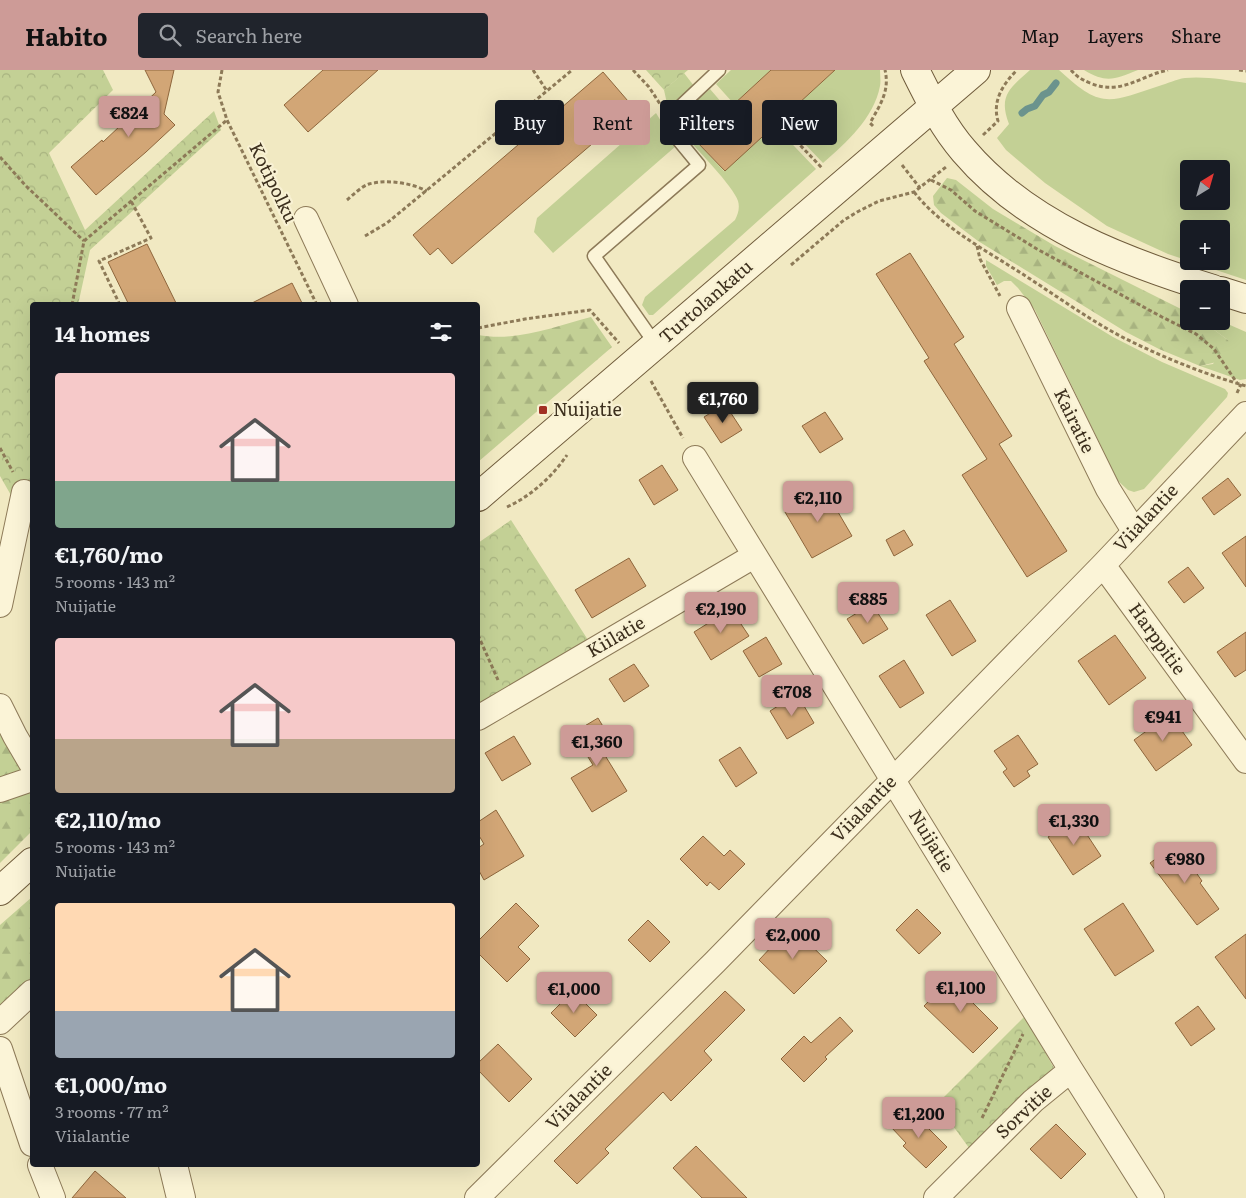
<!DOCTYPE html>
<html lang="en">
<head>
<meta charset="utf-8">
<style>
  body { margin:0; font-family:Literata,serif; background:#20242c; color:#f1f3f6; height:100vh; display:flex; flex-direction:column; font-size:19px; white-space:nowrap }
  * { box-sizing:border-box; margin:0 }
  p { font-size:16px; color:#9ea1a6 }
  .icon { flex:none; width:28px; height:28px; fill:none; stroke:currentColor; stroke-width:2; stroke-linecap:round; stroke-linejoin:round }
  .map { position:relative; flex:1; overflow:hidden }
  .details { position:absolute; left:30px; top:232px; width:450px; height:865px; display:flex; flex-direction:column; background:#171b24; border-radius:5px; box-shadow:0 5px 20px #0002 }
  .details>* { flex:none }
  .top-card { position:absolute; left:495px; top:30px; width:475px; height:45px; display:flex; gap:10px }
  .needle { width:32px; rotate:37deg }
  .fabs { position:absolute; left:1180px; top:90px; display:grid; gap:10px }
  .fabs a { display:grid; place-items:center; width:50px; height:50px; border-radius:5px; background:#171b24; box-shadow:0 5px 20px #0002; font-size:25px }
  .price { position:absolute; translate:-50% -42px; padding:0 11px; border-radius:5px; background:#cd9b97; color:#111; font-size:16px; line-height:32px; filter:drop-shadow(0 1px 2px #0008) }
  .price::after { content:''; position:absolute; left:50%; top:30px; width:15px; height:11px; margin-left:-8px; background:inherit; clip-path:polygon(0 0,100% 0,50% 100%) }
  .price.current { background:#222; color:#fff }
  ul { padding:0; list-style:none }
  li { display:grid; align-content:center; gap:10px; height:265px; padding:0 25px }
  li span { display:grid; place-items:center; height:155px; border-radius:5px; color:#555 }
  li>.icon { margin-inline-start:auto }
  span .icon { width:90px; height:90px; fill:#fffc; stroke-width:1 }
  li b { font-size:21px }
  h2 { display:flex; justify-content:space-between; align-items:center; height:60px; padding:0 25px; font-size:21px }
  .chip { padding:0 18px; border-radius:5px; background:#171b24; box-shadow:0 5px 20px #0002; font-size:18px; line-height:45px }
  .chip.current { background:#cd9b97; color:#111 }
  header { display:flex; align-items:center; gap:30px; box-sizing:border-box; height:70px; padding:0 25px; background:#cd9b97; color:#111 }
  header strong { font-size:24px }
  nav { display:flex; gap:28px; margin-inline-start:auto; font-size:18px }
  .search { width:350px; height:45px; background:#20242c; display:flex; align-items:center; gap:12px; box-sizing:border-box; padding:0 18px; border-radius:5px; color:#9ea1a6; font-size:19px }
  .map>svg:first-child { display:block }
  .green { fill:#c3d095; fill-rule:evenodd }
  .forest { fill:url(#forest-firs) }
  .park { fill:url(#park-crowns) }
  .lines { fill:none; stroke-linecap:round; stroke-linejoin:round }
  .stream { stroke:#6b938d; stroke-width:7 }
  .building { fill:#d2a676; stroke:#8e663c }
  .service-casing { stroke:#8d7a58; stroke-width:15 }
  .minor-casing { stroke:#8d7a58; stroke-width:26 }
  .tertiary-casing { stroke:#8d7a58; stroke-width:30 }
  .secondary-casing { stroke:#6f5b3b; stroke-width:30 }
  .path { stroke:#8d7a58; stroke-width:3; stroke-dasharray:4 2.5; stroke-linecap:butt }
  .service { stroke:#fbf4d7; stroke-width:12 }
  .minor { stroke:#fbf4d7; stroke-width:24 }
  .tertiary { stroke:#fbf4d7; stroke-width:28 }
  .secondary { stroke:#fbf4d7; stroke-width:28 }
  .poi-dot { fill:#a13023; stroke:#f8f1d3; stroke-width:2 }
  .labels { text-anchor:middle; stroke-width:4.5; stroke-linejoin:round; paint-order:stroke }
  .street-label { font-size:18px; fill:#3c2f1d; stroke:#f8f1d3 }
  .poi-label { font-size:18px; fill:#3c2f1d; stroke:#f8f1d3; text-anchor:start }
</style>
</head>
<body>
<header>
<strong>Habito</strong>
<div class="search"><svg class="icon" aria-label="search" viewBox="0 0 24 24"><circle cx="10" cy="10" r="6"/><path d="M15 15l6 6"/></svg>Search here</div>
<nav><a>Map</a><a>Layers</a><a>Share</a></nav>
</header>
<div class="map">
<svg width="1246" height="1128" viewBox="0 0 1246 1128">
  <defs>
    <pattern id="forest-firs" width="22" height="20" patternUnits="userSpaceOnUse" patternTransform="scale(1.25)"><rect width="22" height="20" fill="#c3d095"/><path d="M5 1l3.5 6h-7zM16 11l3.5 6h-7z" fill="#a8b380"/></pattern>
    <pattern id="park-crowns" width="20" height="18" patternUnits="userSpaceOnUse" patternTransform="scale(1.25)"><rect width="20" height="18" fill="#c3d095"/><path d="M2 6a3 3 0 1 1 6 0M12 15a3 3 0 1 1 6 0" fill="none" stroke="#a8b380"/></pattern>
  </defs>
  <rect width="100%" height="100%" fill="#f1e9c2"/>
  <path class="green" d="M731,0H771L734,34L716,14Z
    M833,0H880C880,5 881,11 880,16C874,48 846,73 823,93L781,49L833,2Z
    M1030,0H1059C1101,39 1108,33 1159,16C1167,14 1176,9 1185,8C1205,6 1226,10 1246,13V210L1189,191H1221V159H1189V191L1168,184L1107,156L1045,113L1006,80L997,68L1009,54C998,26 1010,18 1030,0ZM1189,99H1221V131H1189Z
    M1084,0H1138C1115,9 1107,14 1084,0Z
    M684,3L694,16L668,38L664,20Z
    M710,19L728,40L695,70L724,101L775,56L816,99L653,245H649L642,235L645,227L735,150C738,144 740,138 738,131C734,117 695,77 683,64C676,43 696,32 710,19Z
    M656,43L676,76L553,183L534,162L537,148Z
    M986,190L1113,267L1162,292L1225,319L1228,323L1227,327L1144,419L1134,422L1128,420L1118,411L1035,240L1018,218L1011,211H1004L997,215L986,196Z
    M1202,251H1221L1246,262V309L1240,310L1200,296L1213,294L1228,270Z"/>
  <path class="forest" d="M947,108L956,110L993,139L1055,176L1189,243V251H1202L1228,270L1231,280L1225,290L1200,296L1159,279L1126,262L978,171L941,143L934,135L933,126Z
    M591,247L612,277L478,392V265C516,272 554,257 591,247Z
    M0,660L32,717V761L0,793Z
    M32,827V912L0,942V855Z"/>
  <path class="park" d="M0,0H103L113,20L49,83L85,160L214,41L221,60L90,180L78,235H32V421L12,427L0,406Z
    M646,0H688L664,20Z
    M511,450L588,570L478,635V473Z
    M1025,946L1055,1000L972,1082L937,1034Z"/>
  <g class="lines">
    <path class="stream" d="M1022,43L1027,39L1035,36L1043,25L1049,22L1056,13"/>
  </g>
  <path class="building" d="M145,0H174L164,44L175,55L146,82L96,125L71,97L102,70L103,72L156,22Z
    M323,0H378L308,62L284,35Z
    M771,0H835L725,101L695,70Z
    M603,2L634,38L452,194L438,178L430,185L413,165Z
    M147,174L177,235H129L108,192Z
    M910,183L964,267L954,274L1012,366L999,374L1067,481L1027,507L962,405L987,389L924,291L929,288L876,204Z
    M292,213L303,235H248Z
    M725,334L742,360L721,373L704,347Z
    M825,342L843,369L820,383L802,356Z
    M662,395L678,420L654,435L639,410Z
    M1228,408L1241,425L1214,445L1202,428Z
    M824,418L852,466L812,488L785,442Z
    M904,460L913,475L894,486L886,470Z
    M1246,466V517L1222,483Z
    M629,488L646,516L592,548L575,520Z
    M1188,497L1204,518L1184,533L1168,512Z
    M950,530L976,571L952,586L926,545Z
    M872,534L888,559L863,574L847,549Z
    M731,539L749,566L711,590L694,562Z
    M1246,562V600L1235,607L1217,582Z
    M1115,565L1146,608L1109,635L1078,591Z
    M766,567L782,594L759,607L743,581Z
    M904,590L924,623L900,638L879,606Z
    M634,594L649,616L624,632L609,609Z
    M797,624L814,653L787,669L770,641Z
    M1170,644L1192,675L1156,701L1134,670Z
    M598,648L617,680L606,687L627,721L592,742L571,708L593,695L573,663Z
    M1018,665L1038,694L1027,701L1030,706L1014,717L1003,702L1007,699L994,681Z
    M514,666L531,694L502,711L485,683Z
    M740,677L757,703L736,717L719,690Z
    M496,740L524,786L484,810L478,799V778L484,774L478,764V752Z
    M1076,748L1101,786L1073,805L1048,767Z
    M703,766L724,786L730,780L745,794L719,820L710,812L707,816L680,789Z
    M1176,774L1202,811L1200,813L1219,839L1197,855L1150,793Z
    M516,833L539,856L518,877L530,889L507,912L478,883V871Z
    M1123,833L1154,881L1115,906L1084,859Z
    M917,839L941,863L919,884L896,860Z
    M648,850L670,872L650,892L628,870Z
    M791,856L827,891L794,924L759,890Z
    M1246,864V929L1215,887Z
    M957,902L980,925L972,932L998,958L973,983L924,936Z
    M573,921L597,945L575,967L551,943Z
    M725,921L745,940L704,981L712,990L671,1031L663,1022L605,1079L609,1083L577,1114L554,1091Z
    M1198,936L1215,959L1191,976L1175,953Z
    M840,947L853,961L825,987L827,989L804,1012L781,989L804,966L811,973Z
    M498,974L532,1009L509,1032L478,1000V993Z
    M909,1039L947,1077L926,1098L903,1076L906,1073L891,1057Z
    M1056,1054L1086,1084L1061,1109L1030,1079Z
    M696,1076L747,1128H702L673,1098Z
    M95,1101L126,1128H72Z"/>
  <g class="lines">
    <g class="service-casing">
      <path id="service" d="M656,275L594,186L699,95L671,61L669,47L719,0"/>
    </g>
    <g class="minor-casing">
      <path id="minor" d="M306,149L346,235
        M1019,238L1108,419L1134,461
        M695,388L1071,1000L1152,1128
        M1103,495L1246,691
        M0,535L24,422
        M0,636L15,666L32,695
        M478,648L754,486
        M0,720L32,709
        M0,952L32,922
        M0,979L32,1074
        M40,1095L53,1128
        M477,1128L715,892L1103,495L1246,344
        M936,1128L1033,1031L1071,1000"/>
    </g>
    <g class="tertiary-casing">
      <path id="tertiary" d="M173,1095L181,1128"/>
    </g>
    <g class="secondary-casing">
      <path id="secondary" d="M915,0C929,28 943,57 964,81C1027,155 1122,191 1213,219
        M1221,221L1246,229
        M478,427L976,0
        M0,821L32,792"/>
    </g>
    <path class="path" d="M222,0L218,22L227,50L317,235
      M533,0L547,21
      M633,0L649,17L660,34
      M1071,0C1077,7 1081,9 1090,13C1121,26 1139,6 1168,0
      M1239,0L1246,1
      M778,52L822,98
      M873,56L870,53C880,35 890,21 885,0
      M983,65L998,51C992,31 1003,14 1017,0
      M0,87L26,116L84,171
      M902,95L920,118
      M931,110L951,120L975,141L1037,179L1162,247L1196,264L1214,279L1237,313
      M914,122C939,154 978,176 1013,198C1050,221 1087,249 1126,269C1165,288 1204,304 1246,316
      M347,130C353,125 362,116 369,114C388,109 411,113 427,121
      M365,166L387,153L571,1
      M977,176L980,189L1000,226
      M791,195L844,150L859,141L879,131L914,122L946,97
      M72,235L84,171L227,50
      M120,235L99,191L151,168L131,131
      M478,258L525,249L590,240L619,273
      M651,311L683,368
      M1237,323L1241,314
      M0,378L13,402
      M507,437C531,426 552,407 567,385
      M478,565L498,610
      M982,1048L1023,964"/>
    <use href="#service" class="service"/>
    <use href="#minor" class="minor"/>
    <use href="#tertiary" class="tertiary"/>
    <use href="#secondary" class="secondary"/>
  </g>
  <rect class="poi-dot" x="538" y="335" width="10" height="10" rx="2.5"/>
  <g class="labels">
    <g class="street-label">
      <text transform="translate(273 113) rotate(64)" y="6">Kotipolku</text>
      <text transform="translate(706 232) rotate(-41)" y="6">Turtolankatu</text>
      <text transform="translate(1074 351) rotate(64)" y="6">Kairatie</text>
      <text transform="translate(1146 448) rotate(-47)" y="6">Viialantie</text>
      <text transform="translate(616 567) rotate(-30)" y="6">Kiilatie</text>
      <text transform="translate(1157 569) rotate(54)" y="6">Harppitie</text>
      <text transform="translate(864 739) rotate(-46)" y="6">Viialantie</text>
      <text transform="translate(931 771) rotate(59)" y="6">Nuijatie</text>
      <text transform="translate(579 1027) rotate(-45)" y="6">Viialantie</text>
      <text transform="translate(1024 1042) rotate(-43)" y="6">Sorvitie</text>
    </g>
    <g class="poi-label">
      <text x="553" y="346">Nuijatie</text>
    </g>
  </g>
</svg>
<div class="fabs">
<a><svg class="needle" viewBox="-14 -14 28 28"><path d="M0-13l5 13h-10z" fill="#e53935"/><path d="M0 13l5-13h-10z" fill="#9ea1a6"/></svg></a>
<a>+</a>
<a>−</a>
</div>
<b class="price" style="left:129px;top:68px">€824</b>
<b class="price current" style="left:723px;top:354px">€1,760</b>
<b class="price" style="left:818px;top:453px">€2,110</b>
<b class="price" style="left:868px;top:554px">€885</b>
<b class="price" style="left:721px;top:564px">€2,190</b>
<b class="price" style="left:792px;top:647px">€708</b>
<b class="price" style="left:1163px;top:672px">€941</b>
<b class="price" style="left:597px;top:697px">€1,360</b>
<b class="price" style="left:1074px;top:776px">€1,330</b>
<b class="price" style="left:1185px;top:814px">€980</b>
<b class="price" style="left:793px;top:890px">€2,000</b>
<b class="price" style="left:961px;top:943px">€1,100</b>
<b class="price" style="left:574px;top:944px">€1,000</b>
<b class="price" style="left:919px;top:1069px">€1,200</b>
<div class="top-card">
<a class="chip">Buy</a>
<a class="chip current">Rent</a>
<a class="chip">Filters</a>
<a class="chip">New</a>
</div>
<section class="details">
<h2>14 homes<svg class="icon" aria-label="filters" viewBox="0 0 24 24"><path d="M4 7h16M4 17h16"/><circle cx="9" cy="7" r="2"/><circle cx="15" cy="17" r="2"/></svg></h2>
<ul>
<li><span style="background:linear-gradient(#f6c9c9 70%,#7fa58c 0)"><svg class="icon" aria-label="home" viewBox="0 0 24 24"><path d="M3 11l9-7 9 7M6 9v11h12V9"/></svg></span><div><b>€1,760/mo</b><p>5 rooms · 143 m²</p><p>Nuijatie</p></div></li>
<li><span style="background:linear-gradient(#f6c9c9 65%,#b9a48a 0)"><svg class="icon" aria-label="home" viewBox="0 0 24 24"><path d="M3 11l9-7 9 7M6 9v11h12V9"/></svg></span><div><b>€2,110/mo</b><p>5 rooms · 143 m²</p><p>Nuijatie</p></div></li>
<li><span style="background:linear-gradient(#ffd9b3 70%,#9aa5b1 0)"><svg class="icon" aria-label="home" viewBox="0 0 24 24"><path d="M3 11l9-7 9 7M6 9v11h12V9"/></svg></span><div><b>€1,000/mo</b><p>3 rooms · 77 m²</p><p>Viialantie</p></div></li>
</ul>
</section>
</div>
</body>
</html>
